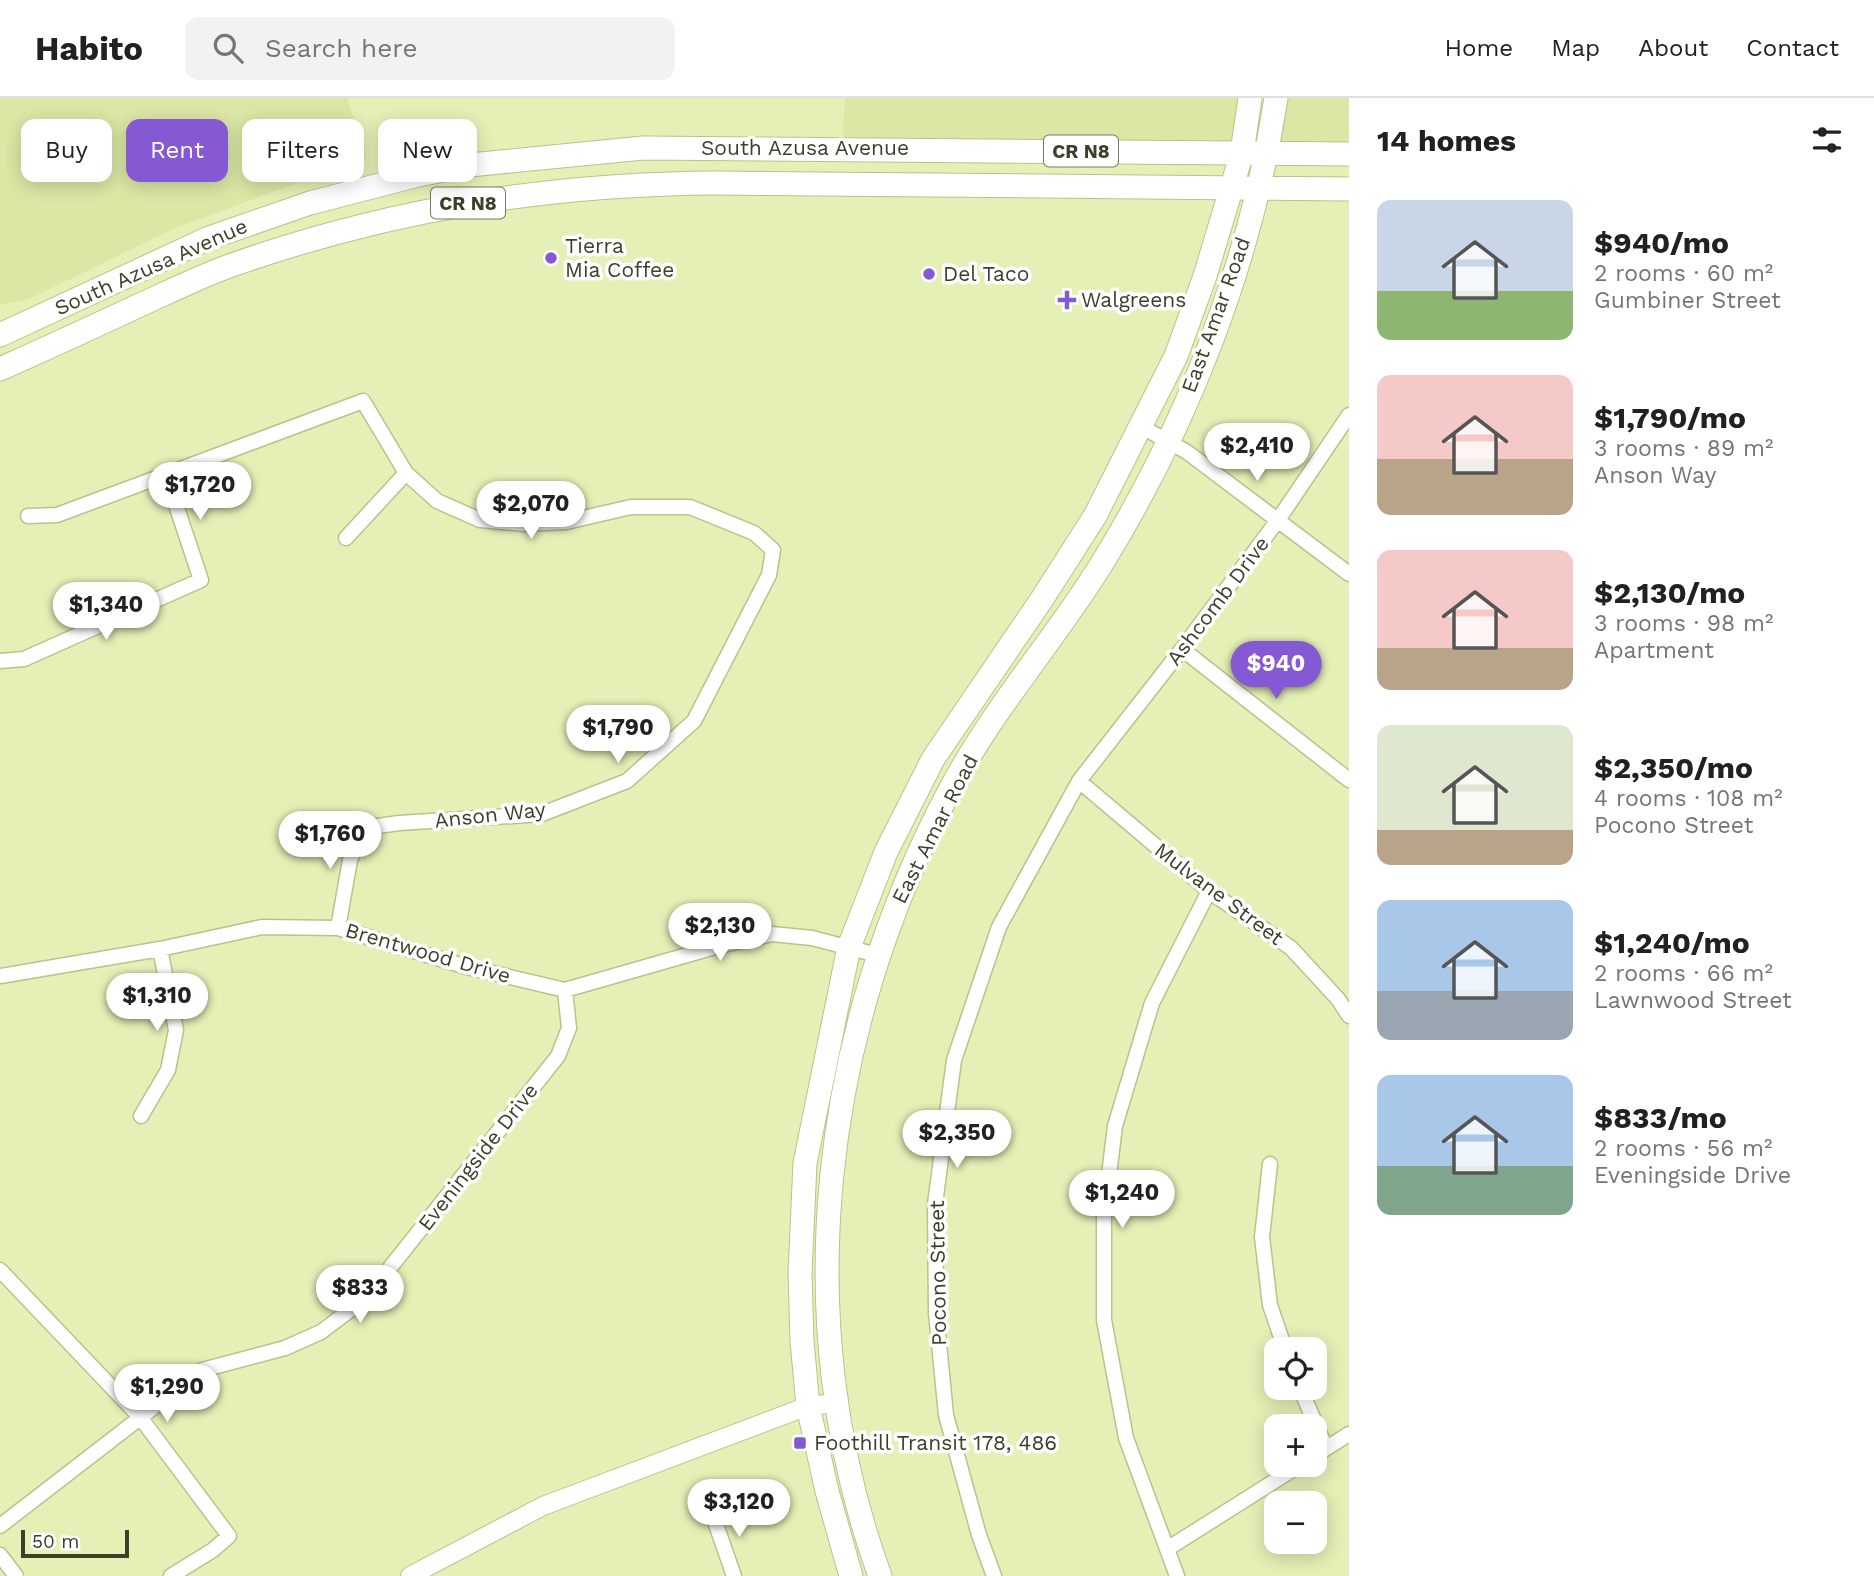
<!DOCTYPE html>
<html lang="en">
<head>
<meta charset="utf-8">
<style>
  body { margin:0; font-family:"Work Sans",sans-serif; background:#f2f2f2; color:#202124; height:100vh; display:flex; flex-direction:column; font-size:26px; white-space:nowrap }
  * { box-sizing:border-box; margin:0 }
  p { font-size:23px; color:#757577 }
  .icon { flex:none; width:38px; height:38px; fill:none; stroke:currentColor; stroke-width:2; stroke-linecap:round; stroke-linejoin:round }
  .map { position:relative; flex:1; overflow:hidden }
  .panel { display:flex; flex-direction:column; background:#fff; width:525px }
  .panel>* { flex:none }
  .guide { position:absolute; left:21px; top:21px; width:665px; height:63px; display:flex; gap:14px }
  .fabs { position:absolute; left:1264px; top:1239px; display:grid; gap:14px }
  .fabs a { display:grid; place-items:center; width:63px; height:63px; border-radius:14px; background:#fff; box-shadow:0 4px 18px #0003; font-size:35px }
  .scale { position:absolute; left:21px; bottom:18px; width:108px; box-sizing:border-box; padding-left:7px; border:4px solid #3b4028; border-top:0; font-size:19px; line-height:24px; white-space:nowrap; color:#3b4028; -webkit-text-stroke:5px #fff; paint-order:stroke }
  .price { position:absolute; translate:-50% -60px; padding:0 16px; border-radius:24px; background:#fff; color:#222; font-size:23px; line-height:46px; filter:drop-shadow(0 2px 4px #0008) }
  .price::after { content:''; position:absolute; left:50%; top:42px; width:21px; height:16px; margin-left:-10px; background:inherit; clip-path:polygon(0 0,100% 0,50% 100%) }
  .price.active { background:#8559d3; color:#fff }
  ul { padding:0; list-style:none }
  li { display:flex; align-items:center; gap:21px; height:175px; padding:0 28px }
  li span { display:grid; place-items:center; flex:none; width:196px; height:140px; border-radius:14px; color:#555 }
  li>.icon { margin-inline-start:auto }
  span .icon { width:84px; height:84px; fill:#fffc; stroke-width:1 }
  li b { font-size:30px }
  h2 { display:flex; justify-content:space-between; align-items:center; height:84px; padding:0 28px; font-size:30px }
  .pill { padding:0 24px; border-radius:14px; background:#fff; box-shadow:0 4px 18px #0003; font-size:24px; line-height:63px }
  .pill.active { background:#8559d3; color:#fff }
  header { display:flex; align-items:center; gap:42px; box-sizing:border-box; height:98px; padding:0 35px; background:#fff; border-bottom:2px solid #e0e0e0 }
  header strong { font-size:33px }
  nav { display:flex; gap:38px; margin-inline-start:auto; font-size:24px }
  .search { width:490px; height:63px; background:#f2f2f2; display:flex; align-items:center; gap:18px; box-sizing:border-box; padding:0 24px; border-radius:14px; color:#757577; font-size:26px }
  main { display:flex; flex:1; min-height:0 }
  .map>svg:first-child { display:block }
  .built { fill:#dae7a5 }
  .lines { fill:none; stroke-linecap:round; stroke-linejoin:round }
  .minor-casing { stroke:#b8c38a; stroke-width:17 }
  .tertiary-casing { stroke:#b8c38a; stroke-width:20 }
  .primary-casing { stroke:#b8c38a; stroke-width:25 }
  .minor { stroke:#fff; stroke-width:14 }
  .tertiary { stroke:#fff; stroke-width:18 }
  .primary { stroke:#fff; stroke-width:23 }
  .poi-dot { fill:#8559d3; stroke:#fff; stroke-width:2.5 }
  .labels { text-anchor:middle; stroke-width:7; stroke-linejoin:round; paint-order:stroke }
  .shield { fill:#fff; stroke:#767968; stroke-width:2 }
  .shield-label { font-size:19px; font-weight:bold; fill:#3b4028 }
  .street-label { font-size:21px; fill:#3b4028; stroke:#fff }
  .poi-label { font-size:21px; fill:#3b4028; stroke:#fff; text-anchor:start }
</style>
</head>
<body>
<header>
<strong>Habito</strong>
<div class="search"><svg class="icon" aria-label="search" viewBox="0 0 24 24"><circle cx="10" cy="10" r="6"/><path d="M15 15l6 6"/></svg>Search here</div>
<nav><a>Home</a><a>Map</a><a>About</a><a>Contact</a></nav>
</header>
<main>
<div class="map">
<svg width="1349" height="1478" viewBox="0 0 1349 1478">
  <rect width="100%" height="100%" fill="#e5f0b6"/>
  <path class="built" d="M0,0H347L367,59L173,131L29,201L0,207Z
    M845,0H1250L1242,55L842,50Z
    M1276,0H1349V56L1266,55Z"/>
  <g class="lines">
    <g class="minor-casing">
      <path id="minor" d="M1142,329L1187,354L1349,476
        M28,418L57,417L363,303L406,375L437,403L480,422L525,426L566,424L631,409H690L754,435L773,452L769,477L694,623L627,683L542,716L399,725L364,730L350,762L338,830
        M346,440L406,375
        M1182,551L1349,682
        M0,563L24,561L201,482L166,377
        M1079,683L1209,793L1291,850L1338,901L1349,918
        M0,878L160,851L262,829L338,830L467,869L565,892L715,849L772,836L812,840L877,857
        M141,1018L168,972L176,932L160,851
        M1270,1066L1262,1139L1270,1207L1285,1251
        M0,1172L140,1319L229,1438L213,1452L171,1478
        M1300,1290L1326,1350
        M1314,1358L1349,1336
        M712,1415L734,1478
        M0,1428L202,1272L285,1250L321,1234L366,1200L558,958L569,930L565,892
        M1167,1451L1300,1367
        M0,1457L16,1478
        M994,1478L979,1437L946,1317L936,1215L935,1106L954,962L999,829L1079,683L1182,551L1278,422L1349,317
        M1177,1478L1126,1340L1104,1222V1117L1115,1028L1152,905L1209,793"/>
    </g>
    <g class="tertiary-casing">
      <path id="tertiary" d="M410,1478L543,1408L808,1308L837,1305"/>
    </g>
    <g class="primary-casing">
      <path id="primary" d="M0,237L209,140L310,105L418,77L470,67L643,50L1349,56
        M0,271C47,250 93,229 140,207C171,193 201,178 232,167C391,111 549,86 717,85L1349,91
        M851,1478L827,1393L808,1308L802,1243L800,1175L805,1065L849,849L886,754L933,661L1042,501L1095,418L1176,258L1205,178L1242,55L1250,0
        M880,1478C786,1221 822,931 950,692C992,612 1053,544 1101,467C1188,326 1251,164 1276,0"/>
    </g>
    <use href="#minor" class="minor"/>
    <use href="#tertiary" class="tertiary"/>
    <use href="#primary" class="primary"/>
  </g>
  <g class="poi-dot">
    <circle cx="551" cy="160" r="7"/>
    <circle cx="929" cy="176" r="7"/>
    <path d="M1063.5 191.5h7v7h7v7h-7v7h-7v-7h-7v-7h7z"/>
    <rect x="793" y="1338" width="14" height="14" rx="3.5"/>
  </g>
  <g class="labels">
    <g class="shield">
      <rect x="1044" y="37.5" width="74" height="31" rx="5"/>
      <rect x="431" y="89.5" width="74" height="31" rx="5"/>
    </g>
    <g class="shield-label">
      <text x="1081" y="60">CR N8</text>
      <text x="468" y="112">CR N8</text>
    </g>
    <g class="street-label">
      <text x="805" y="57">South Azusa Avenue</text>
      <text transform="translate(151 169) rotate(-24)" y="7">South Azusa Avenue</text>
      <text transform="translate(1216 217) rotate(-70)" y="7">East Amar Road</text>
      <text transform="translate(1218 503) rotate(-53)" y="7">Ashcomb Drive</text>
      <text transform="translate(490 717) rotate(-6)" y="7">Anson Way</text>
      <text transform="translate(935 731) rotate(-63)" y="7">East Amar Road</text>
      <text transform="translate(1219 796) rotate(37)" y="7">Mulvane Street</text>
      <text transform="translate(428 855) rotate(16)" y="7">Brentwood Drive</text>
      <text transform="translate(478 1059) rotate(-52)" y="7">Eveningside Drive</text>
      <text transform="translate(938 1175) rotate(-91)" y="7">Pocono Street</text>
    </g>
    <g class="poi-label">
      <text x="565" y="155">Tierra<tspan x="565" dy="24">Mia Coffee</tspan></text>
      <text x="943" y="183">Del Taco</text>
      <text x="1081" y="209">Walgreens</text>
      <text x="814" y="1352">Foothill Transit 178, 486</text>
    </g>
  </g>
</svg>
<div class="fabs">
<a><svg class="icon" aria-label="locate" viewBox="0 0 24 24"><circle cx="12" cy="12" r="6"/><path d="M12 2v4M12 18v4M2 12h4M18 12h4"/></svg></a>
<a>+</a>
<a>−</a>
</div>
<div class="scale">50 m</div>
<b class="price" style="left:1257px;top:385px">$2,410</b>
<b class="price" style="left:200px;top:424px">$1,720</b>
<b class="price" style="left:531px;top:443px">$2,070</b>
<b class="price" style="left:106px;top:544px">$1,340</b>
<b class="price active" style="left:1276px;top:603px">$940</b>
<b class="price" style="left:618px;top:667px">$1,790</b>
<b class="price" style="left:330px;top:773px">$1,760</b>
<b class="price" style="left:720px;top:865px">$2,130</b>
<b class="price" style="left:157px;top:935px">$1,310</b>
<b class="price" style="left:957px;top:1072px">$2,350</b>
<b class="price" style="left:1122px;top:1132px">$1,240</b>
<b class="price" style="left:360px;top:1227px">$833</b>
<b class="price" style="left:167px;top:1326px">$1,290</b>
<b class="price" style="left:739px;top:1441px">$3,120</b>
<div class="guide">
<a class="pill">Buy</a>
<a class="pill active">Rent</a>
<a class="pill">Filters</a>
<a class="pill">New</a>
</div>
</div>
<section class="panel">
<h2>14 homes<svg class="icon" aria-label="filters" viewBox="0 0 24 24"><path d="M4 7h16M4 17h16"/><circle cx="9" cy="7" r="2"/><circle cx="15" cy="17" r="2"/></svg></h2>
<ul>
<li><span style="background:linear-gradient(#c9d6e8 65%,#8fb573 0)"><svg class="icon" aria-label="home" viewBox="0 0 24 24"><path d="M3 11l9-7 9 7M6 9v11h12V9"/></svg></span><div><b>$940/mo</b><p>2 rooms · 60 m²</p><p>Gumbiner Street</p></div></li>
<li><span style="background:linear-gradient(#f6c9c9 60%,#b9a48a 0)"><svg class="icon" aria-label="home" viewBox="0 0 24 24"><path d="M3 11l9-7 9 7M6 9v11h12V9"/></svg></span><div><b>$1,790/mo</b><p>3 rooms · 89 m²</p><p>Anson Way</p></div></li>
<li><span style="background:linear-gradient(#f6c9c9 70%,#b9a48a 0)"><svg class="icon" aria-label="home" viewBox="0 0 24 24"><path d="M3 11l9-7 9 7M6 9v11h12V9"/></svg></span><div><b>$2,130/mo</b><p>3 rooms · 98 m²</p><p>Apartment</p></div></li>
<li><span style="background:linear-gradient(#dfe7d0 75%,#b9a48a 0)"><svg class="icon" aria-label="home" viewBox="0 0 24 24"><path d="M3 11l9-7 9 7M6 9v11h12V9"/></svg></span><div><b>$2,350/mo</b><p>4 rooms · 108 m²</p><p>Pocono Street</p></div></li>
<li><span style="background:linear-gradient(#a9c7e8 65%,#9aa5b1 0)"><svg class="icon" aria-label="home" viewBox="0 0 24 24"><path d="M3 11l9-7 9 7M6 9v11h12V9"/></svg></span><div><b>$1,240/mo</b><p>2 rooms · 66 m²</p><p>Lawnwood Street</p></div></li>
<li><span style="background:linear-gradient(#a9c7e8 65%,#7fa58c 0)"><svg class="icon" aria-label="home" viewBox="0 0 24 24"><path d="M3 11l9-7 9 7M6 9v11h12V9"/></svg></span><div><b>$833/mo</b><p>2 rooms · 56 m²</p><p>Eveningside Drive</p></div></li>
</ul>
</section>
</main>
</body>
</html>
